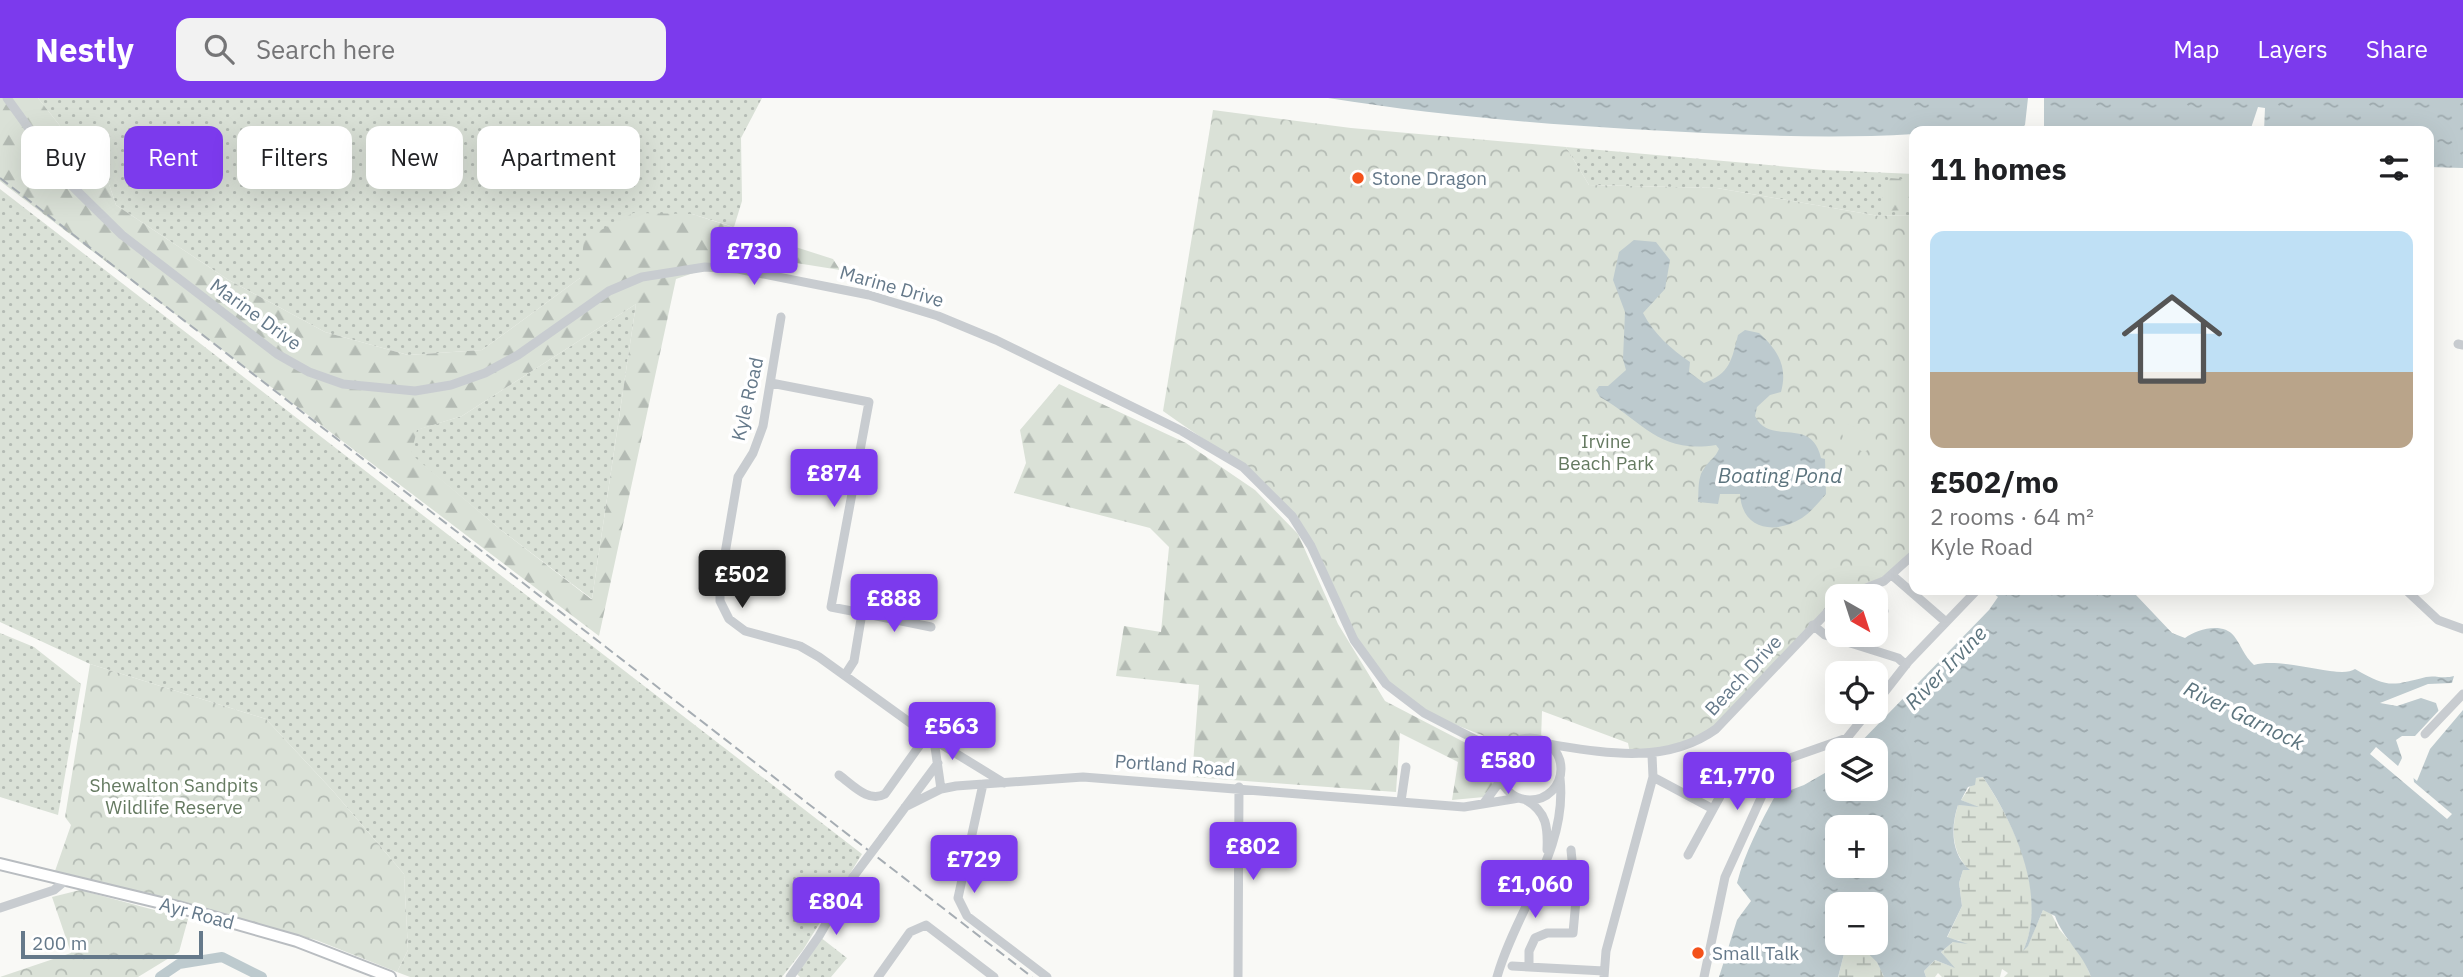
<!DOCTYPE html>
<html lang="en">
<head>
<meta charset="utf-8">
<style>
  body { margin:0; font-family:"IBM Plex Sans",sans-serif; background:#f2f2f2; color:#202124; height:100vh; display:flex; flex-direction:column; font-size:26px; white-space:nowrap }
  * { box-sizing:border-box; margin:0 }
  p { font-size:23px; color:#757577 }
  .icon { flex:none; width:38px; height:38px; fill:none; stroke:currentColor; stroke-width:2; stroke-linecap:round; stroke-linejoin:round }
  .map { position:relative; flex:1; overflow:hidden }
  .panel { position:absolute; left:1909px; top:28px; width:525px; height:469px; display:flex; flex-direction:column; background:#fff; border-radius:14px; box-shadow:0 7px 28px #0002 }
  .panel>* { flex:none }
  .guide { position:absolute; left:21px; top:28px; width:665px; height:63px; display:flex; gap:14px }
  .needle { width:46px; rotate:141deg }
  .controls { position:absolute; left:1825px; top:486px; display:grid; gap:14px }
  .controls a { display:grid; place-items:center; width:63px; height:63px; border-radius:14px; background:#fff; box-shadow:0 7px 28px #0002; font-size:35px }
  .scale { position:absolute; left:21px; bottom:18px; width:182px; box-sizing:border-box; padding-left:7px; border:4px solid #65798a; border-top:0; font-size:19px; line-height:24px; white-space:nowrap; color:#65798a; -webkit-text-stroke:5px #fff; paint-order:stroke }
  .price { position:absolute; translate:-50% -60px; padding:0 16px; border-radius:7px; background:#7c3aed; color:#fff; font-size:23px; line-height:46px; filter:drop-shadow(0 2px 4px #0008) }
  .price::after { content:''; position:absolute; left:50%; top:42px; width:21px; height:16px; margin-left:-10px; background:inherit; clip-path:polygon(0 0,100% 0,50% 100%) }
  .price.selected { background:#222; color:#fff }
  ul { padding:0; list-style:none }
  li { display:grid; align-content:center; gap:14px; height:371px; padding:0 21px }
  li+li { border-top:2px solid #e0e0e0 }
  li span { display:grid; place-items:center; height:217px; border-radius:14px; color:#555 }
  li>.icon { margin-inline-start:auto }
  span .icon { width:126px; height:126px; fill:#fffc; stroke-width:1 }
  li b { font-size:30px }
  h2 { display:flex; justify-content:space-between; align-items:center; height:84px; padding:0 21px; font-size:30px }
  .chip { padding:0 24px; border-radius:14px; background:#fff; box-shadow:0 7px 28px #0002; font-size:24px; line-height:63px }
  .chip.selected { background:#7c3aed; color:#fff }
  header { display:flex; align-items:center; gap:42px; box-sizing:border-box; height:98px; padding:0 35px; background:#7c3aed; color:#fff }
  header strong { font-size:33px }
  nav { display:flex; gap:38px; margin-inline-start:auto; font-size:24px }
  .search { width:490px; height:63px; background:#f2f2f2; display:flex; align-items:center; gap:18px; box-sizing:border-box; padding:0 24px; border-radius:14px; color:#757577; font-size:26px }
  .map>svg:first-child { display:block }
  .grass { fill:url(#grass-dots) }
  .forest { fill:url(#forest-firs); fill-rule:evenodd }
  .wetland { fill:url(#wetland-marsh) }
  .park { fill:url(#park-crowns) }
  .pitch { fill:#dae1d7 }
  .water { fill:url(#water-ripples); fill-rule:evenodd }
  .pier { fill:#f9f9f6 }
  .lines { fill:none; stroke-linecap:round; stroke-linejoin:round }
  .river { stroke:#bdcace; stroke-width:10 }
  .major-casing { stroke:#b9bdc1; stroke-width:14 }
  .minor { stroke:#c8ccd0; stroke-width:9 }
  .major { stroke:#fff; stroke-width:10 }
  .rail { stroke:#a6adb3; stroke-width:2; stroke-dasharray:10 5; stroke-linecap:butt }
  .minor-bridge { stroke:#c8ccd0; stroke-width:9 }
  .poi-dot { fill:#f4521b; stroke:#fff; stroke-width:2.5 }
  .labels { text-anchor:middle; stroke-width:7; stroke-linejoin:round; paint-order:stroke }
  .poi-label { font-size:19px; fill:#65798a; stroke:#fff; text-anchor:start }
  .street-label { font-size:19px; fill:#65798a; stroke:#fff }
  .park-label { font-size:19px; fill:#657a61; stroke:#fff }
  .water-label { font-size:21px; font-style:italic; fill:#5c747e; stroke:#fff }
</style>
</head>
<body>
<header>
<strong>Nestly</strong>
<div class="search"><svg class="icon" aria-label="search" viewBox="0 0 24 24"><circle cx="10" cy="10" r="6"/><path d="M15 15l6 6"/></svg>Search here</div>
<nav><a>Map</a><a>Layers</a><a>Share</a></nav>
</header>
<div class="map">
<svg width="2463" height="879" viewBox="0 0 2463 879">
  <defs>
    <pattern id="grass-dots" width="8" height="8" patternUnits="userSpaceOnUse" patternTransform="scale(1.75)"><rect width="8" height="8" fill="#dae1d7"/><path d="M2 2h.1M6 6h.1" fill="none" stroke="#b4bbb4" stroke-width="1.8" stroke-linecap="round"/></pattern>
    <pattern id="forest-firs" width="22" height="20" patternUnits="userSpaceOnUse" patternTransform="scale(1.75)"><rect width="22" height="20" fill="#dae1d7"/><path d="M5 1l3.5 6h-7zM16 11l3.5 6h-7z" fill="#b4bbb4"/></pattern>
    <pattern id="wetland-marsh" width="20" height="14" patternUnits="userSpaceOnUse" patternTransform="scale(1.75)"><rect width="20" height="14" fill="#dae1d7"/><path d="M1 5h8M5 5V1M11 12h8M15 12V8" fill="none" stroke="#b4bbb4"/></pattern>
    <pattern id="park-crowns" width="20" height="18" patternUnits="userSpaceOnUse" patternTransform="scale(1.75)"><rect width="20" height="18" fill="#dae1d7"/><path d="M2 6a3 3 0 1 1 6 0M12 15a3 3 0 1 1 6 0" fill="none" stroke="#b4bbb4"/></pattern>
    <pattern id="water-ripples" width="26" height="14" patternUnits="userSpaceOnUse" patternTransform="scale(1.75)"><rect width="26" height="14" fill="#bdcace"/><path d="M2 4q2-2 4 0t4 0M15 11q2-2 4 0t4 0" fill="none" stroke="#9da9ad"/></pattern>
  </defs>
  <rect width="100%" height="100%" fill="#f9f9f6"/>
  <path class="grass" d="M38,0H762L741,40L742,103L734,129L692,116L580,180L482,252L408,257L325,234L227,181L116,107L101,62L76,48Z
    M1566,49L1824,72L1914,76V117L1879,118L1717,90L1589,87Z
    M0,91L862,756L803,852L782,879H410L397,874L408,852L404,776L333,693L266,621L90,566L0,524Z
    M636,206L592,501L501,432L410,356L416,332L462,318Z
    M0,535L34,549L81,586L58,717L0,699Z
    M820,839L847,860L831,879H800L795,874Z"/>
  <path class="forest" d="M0,0H38L76,48L101,62L116,107L227,181L325,234L408,257L482,252L580,180L584,141L633,115L692,116L833,161L840,172L746,157L676,181L599,538L0,83ZM636,206L592,501H591L501,432L411,356L417,332L462,318Z
    M1890,80L1914,82V112L1877,113Z
    M1059,286L1186,345L1255,392L1298,436L1338,526L1385,603L1487,656L1494,685L1484,699L1452,702L1458,664L1400,635L1396,694L1192,679L1199,587L1116,578L1124,528L1161,534L1169,449L1150,430L1014,395L1026,365L1020,332Z"/>
  <path class="wetland" d="M1983,679C2014,726 2048,794 2024,851L2028,847L2043,812L2050,813L2059,831L2083,859L2091,879H2004L2008,875L2002,871L2000,879H1942L1938,875L1935,879H1926L1924,873L1935,862L1953,869L1941,854L1953,844L1961,843L1947,840L1962,808L1959,785L1963,772H1969C1951,753 1951,730 1958,707L1975,708L1961,702L1976,680Z
    M1852,845C1868,846 1879,865 1884,879H1838L1845,852Z"/>
  <path class="park" d="M1213,12L1351,30L1566,49L1589,87L1717,90L1879,118L1914,117V451C1896,469 1865,499 1838,499L1837,503L1716,631L1659,656L1630,655L1628,645L1542,613L1541,642L1528,640L1510,648C1471,632 1428,619 1394,594C1354,565 1330,465 1299,424C1265,378 1209,346 1163,313Z
    M90,566L266,621L333,693L404,776L408,852L397,874L316,842L55,773L71,727L65,719Z
    M80,792L188,821L179,854L138,879H0L71,855L52,799Z"/>
  <path class="pitch" d="M1846,326L1875,336L1876,344L1864,355L1843,340L1842,334Z"/>
  <path class="water" d="M1328,0H2028L2025,27L2019,33H1914V36C1819,42 1724,36 1629,31C1527,25 1428,16 1328,0Z
    M2044,0H2463V70L2429,69V33H2264L2265,10L2258,9L2250,33H2044Z
    M1634,142L1656,144L1670,162L1665,191L1643,215C1653,235 1671,251 1690,264L1689,274L1704,285C1730,276 1732,261 1738,237L1745,232L1759,235C1778,252 1788,269 1781,294L1770,297L1757,309L1755,318C1770,349 1811,317 1821,360L1825,361L1826,396C1819,404 1811,414 1802,420C1775,437 1742,432 1740,396H1720L1718,406L1698,404C1699,392 1697,379 1705,369C1710,362 1715,360 1719,351L1716,347C1658,356 1643,323 1600,299L1596,292L1599,288H1608L1626,272L1623,261L1625,214L1613,182L1619,154Z
    M1995,492H2135L2136,497L2172,535L2185,540C2197,531 2223,524 2234,538C2241,547 2244,558 2254,567C2283,558 2340,582 2355,571C2388,590 2391,588 2426,579C2435,577 2444,581 2454,578L2452,585L2428,586L2380,605L2397,608L2421,600L2436,605L2439,614L2421,637L2402,645L2410,677L2417,683L2430,651L2463,612V879H2091C2083,855 2063,841 2055,818L2043,812L2028,848L2023,853C2048,798 2014,725 1983,679L1976,680L1975,687L1968,689L1961,702L1979,709L1958,707C1951,728 1950,756 1970,772H1963L1959,785L1962,808L1947,839L1968,846L1953,844L1941,854L1955,870L1935,862L1924,873L1926,879H1884L1877,864L1857,845H1876V807H1838V845H1852L1845,852L1838,879H1719L1737,822L1751,803L1737,785C1745,754 1760,726 1775,698L1804,687L1837,668L1838,691H1876V653H1852L1989,512L1998,499L1993,495ZM1838,730H1876V768H1838Z"/>
  <path class="pier" d="M2441,610L2442,613L2420,645L2407,646L2411,656L2414,684L2452,716L2447,721L2370,656L2376,649L2398,668L2402,660L2396,642L2402,638H2415Z"/>
  <g class="lines">
    <path class="river" d="M160,879L179,866L222,859L262,879"/>
    <g class="major-casing">
      <path id="major" d="M0,766L178,809L297,843L390,879"/>
    </g>
    <path class="minor" d="M7,0L66,82L122,137L277,256L309,274L343,286L415,293L451,287L485,275L518,257L609,193L642,179L705,169L738,171L869,197L938,218L996,242L1182,333L1243,369L1292,418L1311,448L1354,542L1386,586L1424,615L1488,648L1499,670
      M781,219L763,328L753,355L738,379L720,485V503L729,521L745,533L800,548L819,559L934,642L1004,685
      M2458,246L2463,247
      M771,285L869,304L831,509L862,515L854,563L845,577
      M1893,478L1946,524
      M2406,492L2438,522L2463,531
      M1844,499L1884,483L1914,456
      M862,515L931,529
      M1876,517L1884,513
      M1813,527L1825,537L1898,560L1906,567
      M1876,605L1908,564L1977,492
      M2425,636L2463,596
      M1499 671a31 31 0 1 1 62 0a31 31 0 1 1-62 0Z
      M934,642L941,691
      M1548,646C1605,655 1666,667 1716,631L1838,503
      M839,677C853,687 868,705 885,696L927,637
      M1653,679L1713,711
      M983,686L958,800L967,818L1047,879
      M1526,702C1547,714 1548,730 1547,752
      M1401,703L1406,669
      M1484,705L1498,686L1499,676
      M905,709L941,691L956,688L1083,679L1464,709L1519,700
      M883,739L938,665
      M1688,757L1730,680L1739,670
      M0,810L54,792L66,782
      M1512,868L1604,873
      M1529,869V853L1535,840L1547,835H1573L1576,802L1571,752
      M790,879L819,838L853,779
      M878,879L910,834L926,827L994,879
      M1238,879L1239,689
      M1497,879C1516,812 1568,752 1560,680
      M1604,879L1606,853L1653,679L1652,657
      M1704,879L1725,779L1771,678L1790,660L1847,640L1868,614"/>
    <use href="#major" class="major"/>
    <path class="rail" d="M0,80L1032,879"/>
    <path class="minor-bridge" d="M853,779L883,739"/>
  </g>
  <g class="poi-dot">
    <circle cx="1358" cy="80" r="7"/>
    <circle cx="1698" cy="855" r="7"/>
  </g>
  <g class="labels">
    <g class="poi-label">
      <text x="1372" y="87">Stone Dragon</text>
      <text x="1712" y="862">Small Talk</text>
    </g>
    <g class="street-label">
      <text transform="translate(892 188) rotate(16)" y="7">Marine Drive</text>
      <text transform="translate(256 216) rotate(36)" y="7">Marine Drive</text>
      <text transform="translate(747 301) rotate(-77)" y="7">Kyle Road</text>
      <text transform="translate(1743 577) rotate(-47)" y="7">Beach Drive</text>
      <text transform="translate(1175 667) rotate(4)" y="7">Portland Road</text>
      <text transform="translate(197 815) rotate(15)" y="7">Ayr Road</text>
    </g>
    <g class="park-label">
      <text x="1606" y="350">Irvine<tspan x="1606" dy="22">Beach Park</tspan></text>
      <text x="174" y="694">Shewalton Sandpits<tspan x="174" dy="22">Wildlife Reserve</tspan></text>
    </g>
    <g class="water-label">
      <text x="1780" y="385">Boating Pond</text>
      <text transform="translate(1946 570) rotate(-46)" y="7">River Irvine</text>
      <text transform="translate(2244 618) rotate(26)" y="7">River Garnock</text>
    </g>
  </g>
</svg>
<div class="controls">
<a><svg class="needle" viewBox="-14 -14 28 28"><path d="M0-13l5 13h-10z" fill="#e53935"/><path d="M0 13l5-13h-10z" fill="#757577"/></svg></a>
<a><svg class="icon" aria-label="locate" viewBox="0 0 24 24"><circle cx="12" cy="12" r="6"/><path d="M12 2v4M12 18v4M2 12h4M18 12h4"/></svg></a>
<a><svg class="icon" aria-label="layers" viewBox="0 0 24 24"><path d="M12 4l9 5-9 5-9-5zM3 14l9 5 9-5"/></svg></a>
<a>+</a>
<a>−</a>
</div>
<div class="scale">200 m</div>
<b class="price" style="left:754px;top:189px">£730</b>
<b class="price" style="left:834px;top:411px">£874</b>
<b class="price selected" style="left:742px;top:512px">£502</b>
<b class="price" style="left:894px;top:536px">£888</b>
<b class="price" style="left:952px;top:664px">£563</b>
<b class="price" style="left:1508px;top:698px">£580</b>
<b class="price" style="left:1737px;top:714px">£1,770</b>
<b class="price" style="left:1253px;top:784px">£802</b>
<b class="price" style="left:974px;top:797px">£729</b>
<b class="price" style="left:1535px;top:822px">£1,060</b>
<b class="price" style="left:836px;top:839px">£804</b>
<div class="guide">
<a class="chip">Buy</a>
<a class="chip selected">Rent</a>
<a class="chip">Filters</a>
<a class="chip">New</a>
<a class="chip">Apartment</a>
</div>
<section class="panel">
<h2>11 homes<svg class="icon" aria-label="filters" viewBox="0 0 24 24"><path d="M4 7h16M4 17h16"/><circle cx="9" cy="7" r="2"/><circle cx="15" cy="17" r="2"/></svg></h2>
<ul>
<li><span style="background:linear-gradient(#bfe0f5 65%,#b9a48a 0)"><svg class="icon" aria-label="home" viewBox="0 0 24 24"><path d="M3 11l9-7 9 7M6 9v11h12V9"/></svg></span><div><b>£502/mo</b><p>2 rooms · 64 m²</p><p>Kyle Road</p></div></li>
</ul>
</section>
</div>
</body>
</html>
